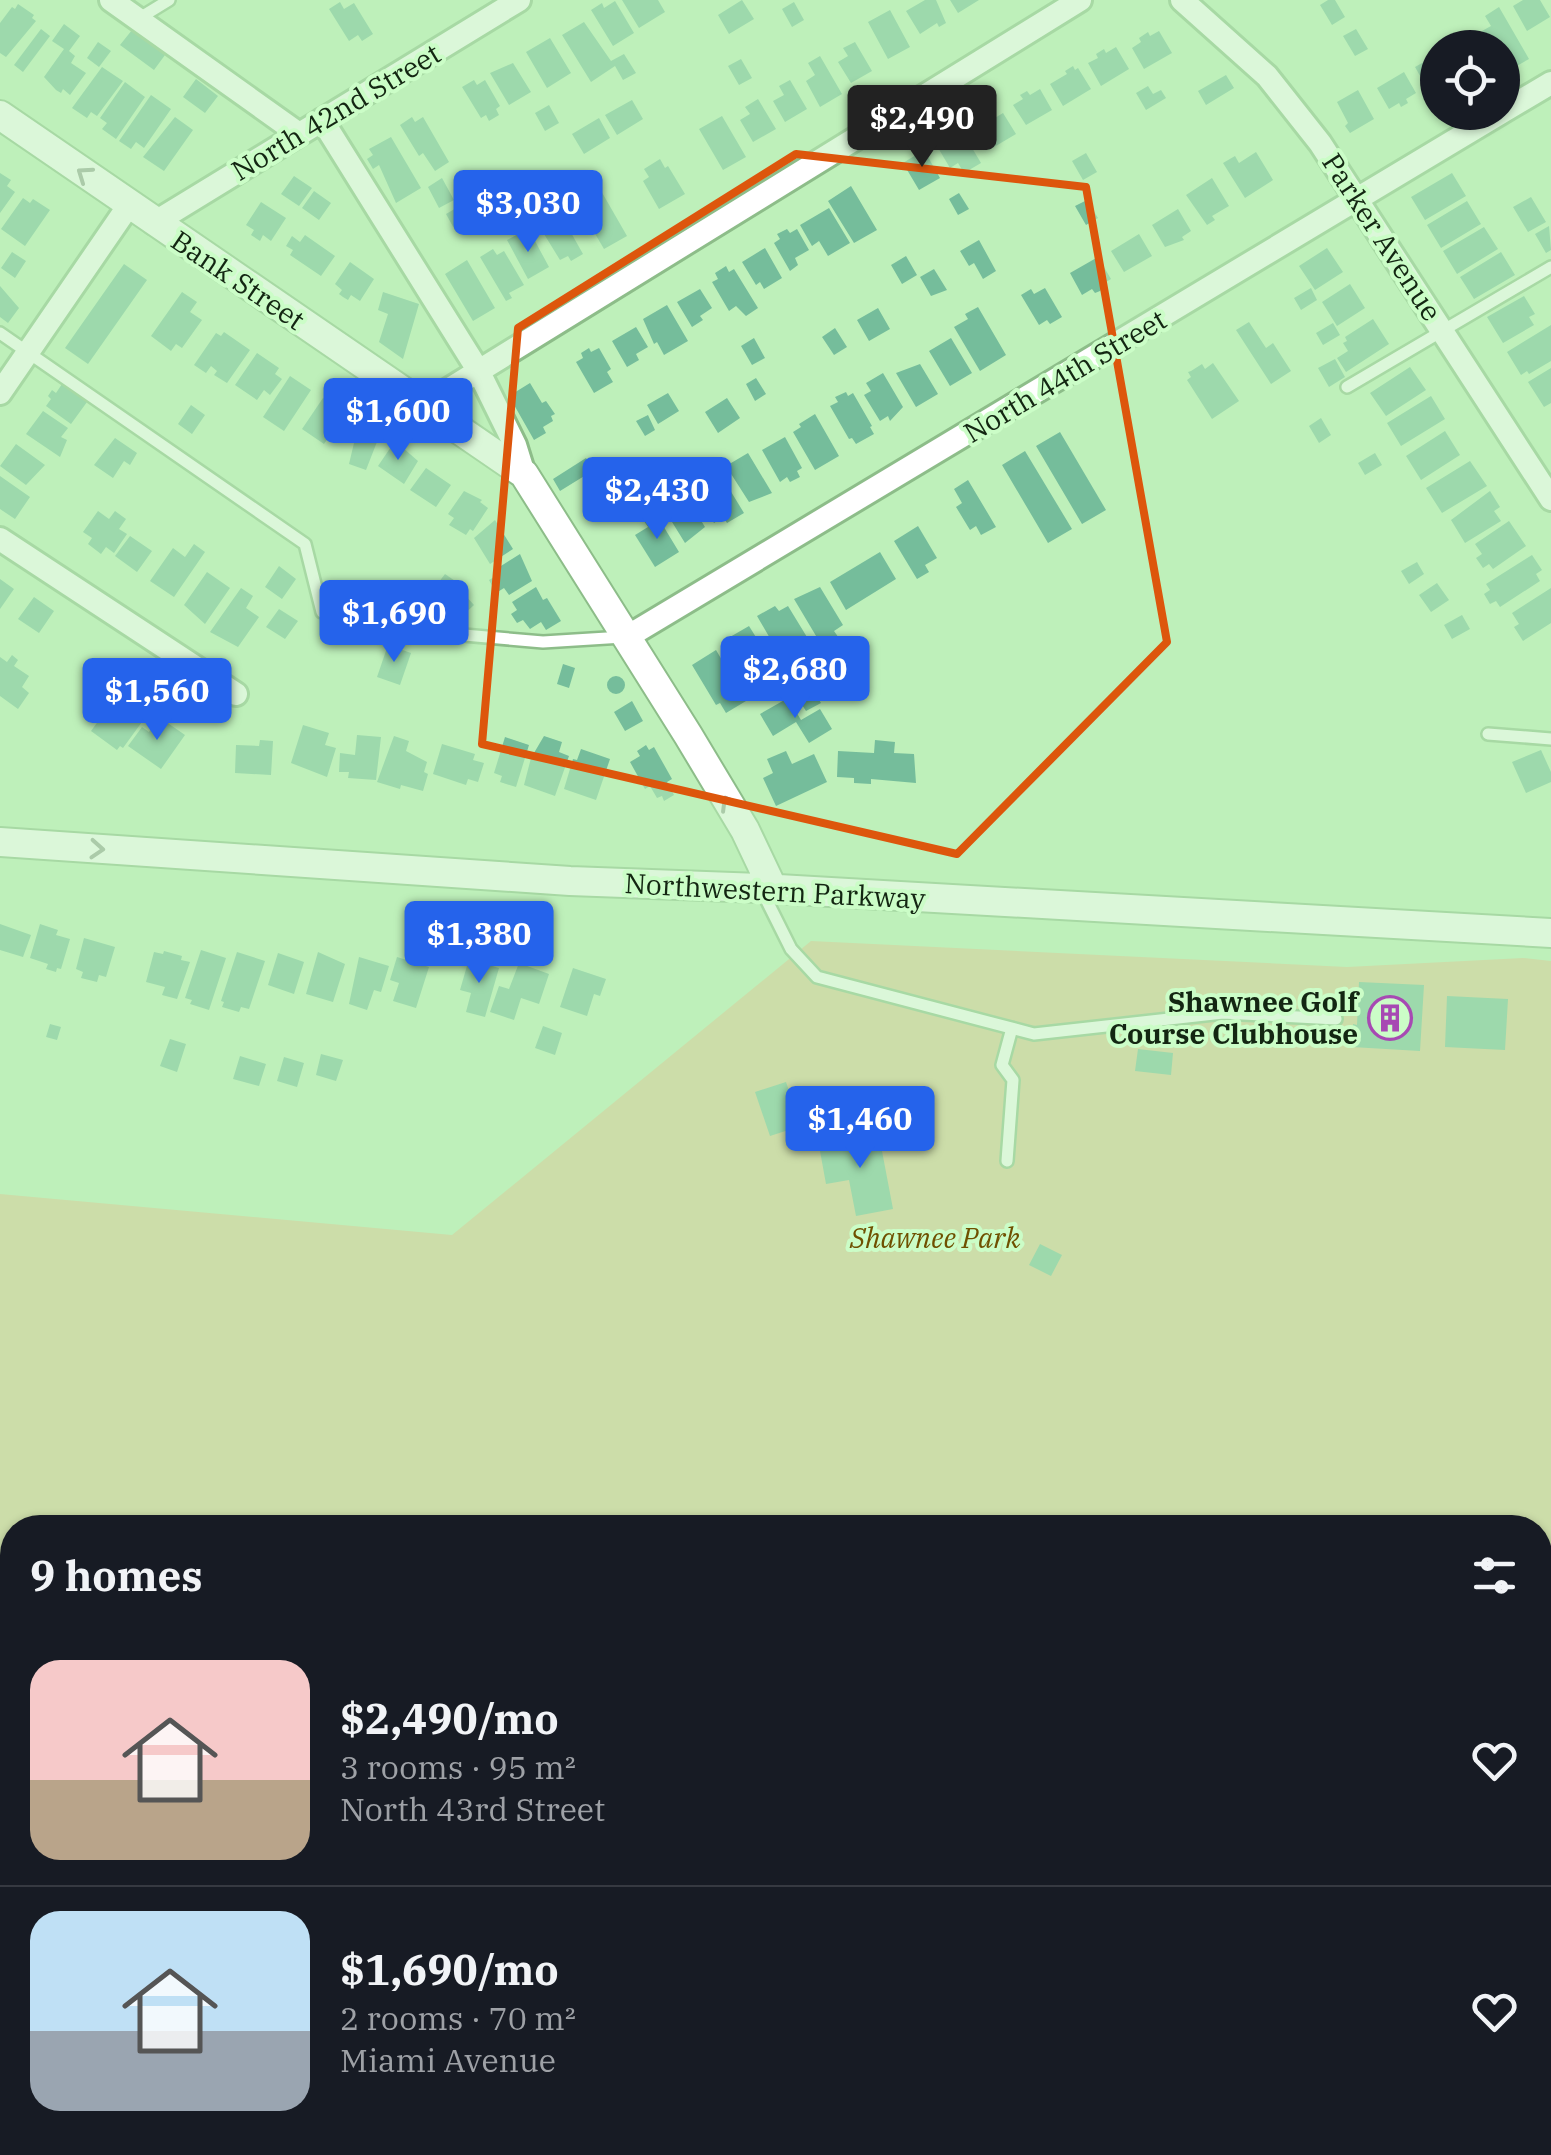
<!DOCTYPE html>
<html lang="en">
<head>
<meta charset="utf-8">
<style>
  body { margin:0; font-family:"IBM Plex Serif",serif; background:#242831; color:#f1f3f6; height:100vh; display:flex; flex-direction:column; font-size:38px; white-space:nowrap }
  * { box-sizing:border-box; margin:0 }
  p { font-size:32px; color:#9ea1a6 }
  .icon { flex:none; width:55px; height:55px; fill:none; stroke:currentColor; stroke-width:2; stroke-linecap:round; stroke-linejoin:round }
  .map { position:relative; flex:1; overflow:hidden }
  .details { position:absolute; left:0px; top:1515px; width:1552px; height:640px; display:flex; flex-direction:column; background:#171b24; border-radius:40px 40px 0 0; box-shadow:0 2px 8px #0004 }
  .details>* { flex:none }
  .tools { position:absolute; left:1420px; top:30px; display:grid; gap:20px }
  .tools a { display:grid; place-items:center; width:100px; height:100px; border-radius:50%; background:#171b24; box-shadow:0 2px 8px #0004; font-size:50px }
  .price { position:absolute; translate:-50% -85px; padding:0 22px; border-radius:10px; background:#2563eb; color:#fff; font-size:32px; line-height:65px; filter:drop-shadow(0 2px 5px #0008) }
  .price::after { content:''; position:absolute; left:50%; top:60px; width:30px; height:22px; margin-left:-15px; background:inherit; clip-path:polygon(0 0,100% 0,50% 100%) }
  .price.active { background:#222; color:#fff }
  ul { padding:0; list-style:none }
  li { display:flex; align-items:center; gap:30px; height:250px; padding:0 30px }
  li+li { border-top:2px solid #363941 }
  li span { display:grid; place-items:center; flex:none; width:280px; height:200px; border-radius:30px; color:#555 }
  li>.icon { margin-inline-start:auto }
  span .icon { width:120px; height:120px; fill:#fffc; stroke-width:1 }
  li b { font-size:42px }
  h2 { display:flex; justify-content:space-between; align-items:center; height:120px; padding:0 30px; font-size:42px }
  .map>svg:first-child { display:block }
  .green { fill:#dec596; fill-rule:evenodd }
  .building { fill:#75bd9b }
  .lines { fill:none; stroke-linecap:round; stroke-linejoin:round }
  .service-casing { stroke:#8dbd89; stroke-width:16 }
  .minor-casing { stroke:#8dbd89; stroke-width:28 }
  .tertiary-casing { stroke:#8dbd89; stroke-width:32 }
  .motorway-casing { stroke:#fff; stroke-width:45 }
  .service { stroke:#fff; stroke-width:11 }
  .minor { stroke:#fff; stroke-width:22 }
  .tertiary { stroke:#fff; stroke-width:28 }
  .motorway { stroke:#b7cefa; stroke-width:40 }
  .oneway { stroke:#959d94 }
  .marked { fill:none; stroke:#dd560c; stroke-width:8; stroke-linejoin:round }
  .labels { text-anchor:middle; stroke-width:8; stroke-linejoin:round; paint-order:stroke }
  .street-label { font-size:28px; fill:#132612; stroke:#cbfdc7 }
  .poi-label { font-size:28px; font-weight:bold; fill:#132612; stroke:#cbfdc7; text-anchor:end }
  .park-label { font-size:28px; font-style:italic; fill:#6f5000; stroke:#cbfdc7 }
</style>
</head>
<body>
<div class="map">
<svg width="1551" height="2155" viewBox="0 0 1551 2155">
  <rect width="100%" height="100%" fill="#bef0ba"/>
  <path class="green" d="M811,941L1347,967L1523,958L1551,961V2155H0V1194L452,1235ZM12,1528H1540V2142H12Z"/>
  <path class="building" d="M622,0H658L665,12L639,28Z
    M742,0L754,19L729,34L718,15Z
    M936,0L946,23L939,27L937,23L920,34L906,11L925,0Z
    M950,0H979L958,13Z
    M1328,0H1335L1345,17L1332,25L1320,5Z
    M1523,0H1540L1550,17L1527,31L1513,6Z
    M615,1L634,33L613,46L591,10L602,3L604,8Z
    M340,2L344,9L354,3L373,34L362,41L358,35L349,41L329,9Z
    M794,2L804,20L792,27L782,9Z
    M18,4L34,15L32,18L36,21L6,57L0,53V23L12,7L15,9Z
    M1499,7L1529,59L1506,72L1502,66V48H1492L1482,31L1491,26L1485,16Z
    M890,10L910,47L888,59L868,22Z
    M584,22L611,61L624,54L636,73L623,80L615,66L591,82L562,35Z
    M64,24L80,36L69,51L75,56L71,63L86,73L70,95L63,89L61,93L56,90L44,77L64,49L52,41Z
    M41,29L50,36L23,72L14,65Z
    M1356,29L1368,49L1355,56L1343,36Z
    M132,30L165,55L154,70L120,45Z
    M1159,31L1172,53L1144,69L1132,48L1141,42L1139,38L1148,32L1150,36Z
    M1470,32L1479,48H1445L1455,41Z
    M550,38L571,73L547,88L526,52Z
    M98,42L111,51L99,67L87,58Z
    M855,42L872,71L851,83L838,62L848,56L843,48Z
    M1116,47L1129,69L1101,86L1088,63L1098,58L1096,54L1104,49L1106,53Z
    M1438,54V82L1427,88L1415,67Z
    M820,56L842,94L820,107L806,81L815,75L808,63Z
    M741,59L752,78L739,85L728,66Z
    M513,63L531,92L509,105L490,73Z
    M1073,66L1075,70L1078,68L1091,89L1063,106L1050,84L1067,74L1065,71Z
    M102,67L123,81L97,116L91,112L87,118L72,108Z
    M1404,72L1416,93L1406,99L1408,103L1401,107L1399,103L1389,109L1377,88Z
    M1226,75L1234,88L1206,105L1198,91Z
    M196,79L218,96L205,113L183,97Z
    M474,80L477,85L485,80L500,106L496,109L499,115L489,121L486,115L481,118L462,87Z
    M790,80L807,109L785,122L773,101L784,95L779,86Z
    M125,82L145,97L116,139L102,129L107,123L100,118Z
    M1148,86L1153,94L1161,90L1166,98L1146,110L1136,93Z
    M1040,89L1052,110L1026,125L1013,105L1023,99L1020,95L1027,91L1030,95Z
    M1358,90L1374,119L1350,133L1345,126L1348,123L1337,102Z
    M151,95L171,109L144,148L136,142L131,149L119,141Z
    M758,99L776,129L753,142L740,120L750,114L745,107Z
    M632,100L643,119L617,135L605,115Z
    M549,105L559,123L545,131L535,113Z
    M1003,113L1016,134L989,150L977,129Z
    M722,116L746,157L723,170L699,129Z
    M175,117L193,130L164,171L143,157Z
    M412,117L415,122L423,117L449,162L435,171L423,153L419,156L400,125Z
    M599,118L610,138L584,154L572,134Z
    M962,131L981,163L964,173L958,163L950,168L937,146L946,141L944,137L951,132L954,136Z
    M391,137L421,188L396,203L379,165L373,169L367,159L373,155L369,149Z
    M924,150L940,178L919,190L903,163Z
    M1256,152L1273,180L1245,198L1223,163L1235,156L1239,163Z
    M1086,153L1097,172L1083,180L1072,161Z
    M660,159L665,168L668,166L685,194L659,209L643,181L649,177L644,169Z
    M0,173L11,180L7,186L15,192L0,213Z
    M1452,173L1466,196L1425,220L1411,197Z
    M294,176L312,188L299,206L281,194Z
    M442,178L454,200L439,208L428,187Z
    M1212,178L1229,206L1212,216L1215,220L1207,225L1186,195Z
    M502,179L513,197L502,204L491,185Z
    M851,186L877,230L854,243L828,201Z
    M600,189L627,236L604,249L587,220L600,212L590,195Z
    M314,191L331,203L319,220L302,208Z
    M959,193L969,209L958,215L949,199Z
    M1531,197L1546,222L1528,232L1513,207Z
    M23,198L30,203L33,199L50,210L25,246L1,229Z
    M1087,200L1098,218L1086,225L1075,206Z
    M1467,201L1481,224L1441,248L1427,225Z
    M261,202L286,218L271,241L263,235L260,241L251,235L254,230L246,225Z
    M458,207L469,225L456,232L446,214Z
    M829,208L850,243L828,256L819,241L812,246L800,225Z
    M1178,209L1191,231L1182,237L1184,240L1165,247L1152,225Z
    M555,219L559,226L565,222L583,254L571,261L568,256L560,260L544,234L549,230L546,225Z
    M1549,226L1551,250L1546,253L1535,234Z
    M1484,227L1498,249L1457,274L1443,251Z
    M787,229L790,233L797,229L809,250L795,258L798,265L790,271L774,243L780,239L777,234Z
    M524,231L531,243L535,241L549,267L528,279L507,240Z
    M1139,234L1152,256L1124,272L1111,251Z
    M305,235L335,256L321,276L290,255L293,250L286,246L292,236L300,242Z
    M979,240L996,271L983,279L974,263L969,266L960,251Z
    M765,248L782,278L764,289L760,282L756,285L742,262Z
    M1327,248L1343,272L1315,290L1299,266Z
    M493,249L497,255L504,251L524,285L509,293L512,298L506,301L480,257Z
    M12,252L26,261L15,278L1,268Z
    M1501,252L1515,275L1474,299L1460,277Z
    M906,256L917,275L902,284L891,265Z
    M1098,257L1111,279L1101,285L1103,288L1100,291L1095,293L1092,289L1082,295L1070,273Z
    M467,260L495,308L473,321L445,274Z
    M350,262L374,279L360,301L351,295L348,300L343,297L339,294L342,290L335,284Z
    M124,264L147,280L88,364L65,348Z
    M726,266L729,272L734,269L758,308L746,316L736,306L729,311L712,282L718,279L715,273Z
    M934,269L947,290L931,296L920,277Z
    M1350,284L1365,308L1337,326L1322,302Z
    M0,286L19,308L8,323L0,317Z
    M1045,288L1062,317L1050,324L1047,320L1039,325L1021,295L1031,289L1034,294Z
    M1311,288L1317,300L1301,310L1294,298Z
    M700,289L712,308L700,316L703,320L692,327L677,302Z
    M182,292L197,302L190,312L202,320L182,348L176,344L171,351L151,336Z
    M383,292L419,304L403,359L379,342L388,314L378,310Z
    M1524,296L1535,314L1529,317L1534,325L1503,343L1487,317Z
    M667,305L688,341L664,355L657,342L654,344L643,319Z
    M978,307L1006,355L980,371L954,327L968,319L965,314Z
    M878,308L890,329L869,341L857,320Z
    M1373,319L1389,344L1346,372L1337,358L1348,351L1343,343L1347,341L1345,337Z
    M1249,322L1266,348L1273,343L1291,371L1271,384L1236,330Z
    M1333,323L1340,335L1323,345L1316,333Z
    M1551,325V361L1529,374L1527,371L1521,375L1507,352Z
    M636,327L648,347L636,354L639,360L627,367L612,341Z
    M835,328L847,347L834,355L822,337Z
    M224,332L250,350L227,383L214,375L217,371L211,366L206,373L194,365L216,333L221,336Z
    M754,338L765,358L752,365L741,346Z
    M951,338L972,373L950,386L929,351Z
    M589,348L591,352L599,348L611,369L607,372L613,382L594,393L576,362L583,358L581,353Z
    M257,353L279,368L275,374L282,379L270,395L264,390L257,400L235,385Z
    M1335,359L1345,377L1329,387L1318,368Z
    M1213,363L1239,401L1212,419L1187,380L1191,377L1188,372L1191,371L1202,364L1205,369Z
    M920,364L938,394L916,407L896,373Z
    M1410,367L1426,390L1386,416L1370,393Z
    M1551,368V403L1544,407L1528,382Z
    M883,373L903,407L890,421L888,416L880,421L864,395L871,391L866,383Z
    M290,376L311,390L284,431L263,417Z
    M756,378L766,394L755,401L746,384Z
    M530,383L542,403L546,401L555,414L551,416L553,421L543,427L546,433L534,440L509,396Z
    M62,384L87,402L71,424L46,406L51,399L48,396L52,390L56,393Z
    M846,392L848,396L853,393L872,426L870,427L874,434L856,444L852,438L849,439L830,406L838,402L835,397Z
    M668,393L679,411L658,424L647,405Z
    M1431,396L1445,419L1401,446L1387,423Z
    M323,398L345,413L324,444L302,429Z
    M727,398L740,418L718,433L705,412Z
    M191,405L205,415L192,434L178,424Z
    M43,411L68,428L61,437L67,440L60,457L26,434Z
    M815,414L839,456L815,470L793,432L801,427L799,424Z
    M648,415L655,430L645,436L636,421Z
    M1321,418L1331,435L1319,443L1309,426Z
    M359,422L382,429L366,470L349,464Z
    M1445,431L1460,455L1421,480L1406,456Z
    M1060,432L1106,510L1082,524L1036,446Z
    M785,437L802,468L797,471L800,477L790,482L787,477L780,482L762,450Z
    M115,438L137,453L130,465L124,461L113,478L94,465Z
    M395,441L418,461L404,484L378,466Z
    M16,444L45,465L26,485L0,466Z
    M1025,451L1072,529L1048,543L1002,465Z
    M748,453L772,493L749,502L726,466Z
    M1375,453L1382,465L1365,475L1358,463Z
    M586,458L594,470L560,491L553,479Z
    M1470,461L1487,486L1442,513L1426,488Z
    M426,468L451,485L436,507L410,490Z
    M719,472L744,513L727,523L723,517L714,523L693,488Z
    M0,476L30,497L15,519L0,509Z
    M968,480L996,527L981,535L976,526L970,530L956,507L962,503L954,489Z
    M464,491L482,500L480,502L488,508L473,531L470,529L466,535L449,525L454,518L448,514Z
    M1490,491L1500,507L1494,511L1501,521L1465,543L1451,520Z
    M686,496L705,527L685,543L664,509Z
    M98,511L109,519L115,511L126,519L119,529L127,534L114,553L106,547L101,554L88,544L92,538L83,532Z
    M656,514L679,552L655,567L635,535L648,527L644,521Z
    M495,520L513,549L490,564L474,538Z
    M1509,521L1526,546L1493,569L1489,564L1483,568L1476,558L1482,554L1475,544Z
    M918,526L937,558L925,565L929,572L917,579L894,541Z
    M130,536L152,551L137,572L115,556Z
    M194,544L205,552L174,597L150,581L173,548L185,557Z
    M880,552L896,579L846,610L830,582Z
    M520,554L532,581L509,595L504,588L496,593L489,580L496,576L493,571Z
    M1532,555L1542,570L1536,574L1540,581L1500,607L1496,601L1490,604L1484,594L1490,590L1486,584Z
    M1417,562L1424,574L1409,584L1401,571Z
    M279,566L296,579L282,599L265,587Z
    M207,572L230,588L205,624L184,605Z
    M445,574L461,585L448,603L432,591Z
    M0,579L14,589L0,609Z
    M1437,583L1449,600L1431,612L1419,595Z
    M536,587L543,600L547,598L561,621L546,630L541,622L530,629L523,620L517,623L511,614L517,610L512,602Z
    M820,587L843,625L834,631L841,641L825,651L794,599Z
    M241,588L253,596L246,608L259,617L238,647L210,632Z
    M1551,588V623L1523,641L1514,627L1519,624L1512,613Z
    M465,595L474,605L460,618L450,608Z
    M34,597L54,611L39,633L18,619Z
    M775,606L779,611L788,606L810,642L782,659L757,616Z
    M279,609L298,621L285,639L266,627Z
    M1462,615L1470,629L1452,639L1444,625Z
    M749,626L776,669L748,686L725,648L734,642L730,637Z
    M388,645L411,653L400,685L377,677Z
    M716,650L746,701L726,713L720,703L716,705L692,665Z
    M12,655L18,660L14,666L29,676L22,687L29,693L18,709L0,696V657L7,662Z
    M563,664L575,668L569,688L557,684Z
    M850,665L859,682L842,692L832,675Z
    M140,673L158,685L144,703L127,692Z
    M607 685a9 9 0 1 1 18 0a9 9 0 1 1-18 0Z
    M808,682L821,703L806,711L793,691Z
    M174,685L193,699L179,719L159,705Z
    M788,698L801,720L820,709L832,729L809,743L796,722L773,736L760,714Z
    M632,701L643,721L625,731L614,712Z
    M112,702L129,714L135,706L147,715L123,748L120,746L117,750L91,731Z
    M159,717L185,735L161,769L128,746L142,727L149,732Z
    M303,725L329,733L325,745L336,748L327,777L291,763Z
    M357,735L381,737L376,780L348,778L349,772H339L340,753L355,755Z
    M394,736L409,741L406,751L427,762L424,772L428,774L423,791L401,785L400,789L377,782Z
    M544,736L562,742L559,752L569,756L555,796L524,785L531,758Z
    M505,737L529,745L516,787L500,782L502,776L494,773Z
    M260,740L273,741L271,775L235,773L236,745L259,746Z
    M875,740L895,742L894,753L914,754L916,783L871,779V784L854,783V778L837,777L838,751L874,753Z
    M442,744L475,754L473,760L484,763L478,782L468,779L466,785L433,774Z
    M646,745L649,750L654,747L672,779L667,782L674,795L664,801L662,796L657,798L650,786L645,789L630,762L640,756L637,751Z
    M581,749L610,759L596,800L564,789L573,759L577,760Z
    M1541,750L1551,772V782L1526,793L1512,762Z
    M786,751L792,764L814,754L827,782L776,806L763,778L773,773L767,759Z
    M0,924L31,935L23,957L0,950Z
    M40,924L58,930L56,935L70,939L61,969L57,968L56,972L46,969L48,964L30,958Z
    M84,938L115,947L106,977L99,975L97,982L81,978L83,972L76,969Z
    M201,950L226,958L209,1010L190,1004L192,1000L185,998Z
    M164,951L182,956L181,960L190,962L177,999L162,995L165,987L146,982L154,952L163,954Z
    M237,952L265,961L249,1009L241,1007L239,1012L222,1007L224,1002L221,1001Z
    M318,952L345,964L333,1002L306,994Z
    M278,953L304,962L294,994L268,985Z
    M359,957L389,966L381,992L374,990L367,1010L349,1004Z
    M397,957L429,967L416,1008L393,1001L399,983L390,980Z
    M469,959L499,968L485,1017L466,1012L471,993L460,990Z
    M519,963L549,974L539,1004L521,998L514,1020L490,1012L499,986L509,989Z
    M573,968L606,979L600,996L594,994L587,1016L560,1007Z
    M1359,982L1424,985L1420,1051L1352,1047L1353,1024L1357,1025Z
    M1447,996L1508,999L1505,1050L1445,1047Z
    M50,1024L61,1027L57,1040L46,1037Z
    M543,1026L562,1033L555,1055L535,1048Z
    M170,1039L186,1044L177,1072L160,1066Z
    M1138,1049L1173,1053L1171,1075L1135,1071Z
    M321,1054L343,1060L336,1081L316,1075Z
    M240,1056L266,1064L259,1086L233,1079Z
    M284,1057L304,1063L297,1087L277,1081Z
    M786,1082L801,1126L770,1136L755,1092Z
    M878,1130L893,1209L856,1216L849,1180L826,1184L820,1151L843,1146L841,1136Z
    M1040,1244L1062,1255L1051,1276L1029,1265Z"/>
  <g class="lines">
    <g class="service-casing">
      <path id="service" d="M138,19L169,0
        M0,333L305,544L322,612L361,626L543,642L623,637
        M1347,387L1551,267
        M1488,734L1551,739
        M762,891L791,949L817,977L1034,1034L1223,1013L1336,1019
        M1007,1161L1013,1080L1002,1065L1012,1028"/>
    </g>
    <g class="minor-casing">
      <path id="minor" d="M111,0L299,134
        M1182,0L1267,76L1320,143L1551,499
        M1502,112L1551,83
        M322,120L478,370L515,445L524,474
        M154,223L519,0
        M0,393L129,205
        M422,406L1080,0
        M0,539L236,694
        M627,637L1502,112"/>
    </g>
    <g class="tertiary-casing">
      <path id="tertiary" d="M0,115L524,474L688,735L745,830L773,889
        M0,842L570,881L760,888L1551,933"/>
    </g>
    <g class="motorway-casing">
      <path id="motorway" d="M0,1769L12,1799
        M0,1876L12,1920
        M80,2142L83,2155
        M114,2142V2155"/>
    </g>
    <use href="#service" class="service"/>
    <use href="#minor" class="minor"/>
    <use href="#tertiary" class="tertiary"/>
    <use href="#motorway" class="motorway"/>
  </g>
  <defs><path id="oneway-chevron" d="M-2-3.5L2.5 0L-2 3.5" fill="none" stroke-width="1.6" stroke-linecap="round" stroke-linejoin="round" transform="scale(2.5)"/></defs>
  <g class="oneway">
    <use href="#oneway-chevron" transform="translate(84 174) rotate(-145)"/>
    <use href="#oneway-chevron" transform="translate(728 803) rotate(-121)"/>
    <use href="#oneway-chevron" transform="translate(97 849) rotate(4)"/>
  </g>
  <path d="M0 0H1551V2155H0ZM796,154L1086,187L1167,642L957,854L482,744L518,328Z" fill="#bef0ba" fill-opacity=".55" fill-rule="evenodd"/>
  <path class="marked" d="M796,154L1086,187L1167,642L957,854L482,744L518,328Z"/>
  <defs>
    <g id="building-ring" transform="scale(2.25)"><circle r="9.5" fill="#cbfdc7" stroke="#a749b3" stroke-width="1.5"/><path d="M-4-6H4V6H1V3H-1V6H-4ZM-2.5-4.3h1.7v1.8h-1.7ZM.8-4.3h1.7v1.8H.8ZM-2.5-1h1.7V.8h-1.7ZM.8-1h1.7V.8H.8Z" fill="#a749b3"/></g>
  </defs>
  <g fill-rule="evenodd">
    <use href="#building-ring" x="1390" y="1018"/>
  </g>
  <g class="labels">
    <g class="street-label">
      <text transform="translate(336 112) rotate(-31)" y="10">North 42nd Street</text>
      <text transform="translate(1382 237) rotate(57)" y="10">Parker Avenue</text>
      <text transform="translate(238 280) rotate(34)" y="10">Bank Street</text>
      <text transform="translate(1065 376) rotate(-31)" y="10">North 44th Street</text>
      <text transform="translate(775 891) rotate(3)" y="10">Northwestern Parkway</text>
    </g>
    <g class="poi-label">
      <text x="1358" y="1012">Shawnee Golf<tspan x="1358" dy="32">Course Clubhouse</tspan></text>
    </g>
    <g class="park-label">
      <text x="935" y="1248">Shawnee Park</text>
    </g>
  </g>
</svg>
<div class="tools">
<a><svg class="icon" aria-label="locate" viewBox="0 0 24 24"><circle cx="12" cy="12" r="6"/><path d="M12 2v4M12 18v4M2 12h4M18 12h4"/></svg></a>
</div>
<b class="price active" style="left:922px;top:170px">$2,490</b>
<b class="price" style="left:528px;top:255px">$3,030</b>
<b class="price" style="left:398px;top:463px">$1,600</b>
<b class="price" style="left:657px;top:542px">$2,430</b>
<b class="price" style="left:394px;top:665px">$1,690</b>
<b class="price" style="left:795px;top:721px">$2,680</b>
<b class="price" style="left:157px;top:743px">$1,560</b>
<b class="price" style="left:479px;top:986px">$1,380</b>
<b class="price" style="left:860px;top:1171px">$1,460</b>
<section class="details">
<h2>9 homes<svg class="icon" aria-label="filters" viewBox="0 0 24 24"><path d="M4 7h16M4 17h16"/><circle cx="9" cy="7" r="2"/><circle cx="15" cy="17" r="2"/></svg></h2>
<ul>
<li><span style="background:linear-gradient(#f6c9c9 60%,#b9a48a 0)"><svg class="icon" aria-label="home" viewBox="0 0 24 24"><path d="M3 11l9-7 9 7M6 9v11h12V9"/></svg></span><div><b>$2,490/mo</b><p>3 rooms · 95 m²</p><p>North 43rd Street</p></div><svg class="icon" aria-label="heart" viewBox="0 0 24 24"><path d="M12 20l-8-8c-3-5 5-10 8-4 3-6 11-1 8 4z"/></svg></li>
<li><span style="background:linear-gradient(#bfe0f5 60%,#9aa5b1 0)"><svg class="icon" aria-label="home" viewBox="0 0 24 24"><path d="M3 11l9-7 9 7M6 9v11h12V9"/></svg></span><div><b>$1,690/mo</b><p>2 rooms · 70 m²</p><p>Miami Avenue</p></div><svg class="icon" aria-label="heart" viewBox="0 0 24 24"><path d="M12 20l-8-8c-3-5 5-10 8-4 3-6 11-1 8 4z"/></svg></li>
</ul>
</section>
</div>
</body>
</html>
